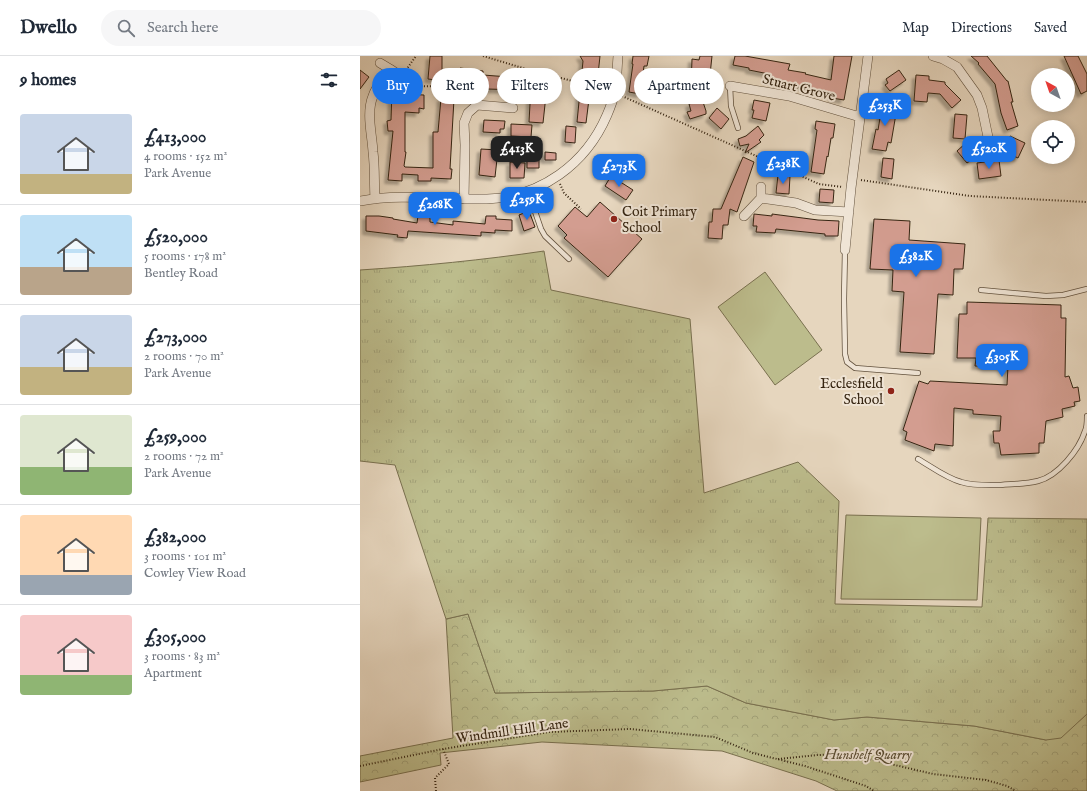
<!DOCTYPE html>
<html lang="en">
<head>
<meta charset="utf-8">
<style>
  body { margin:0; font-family:"IM FELL English",serif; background:#f6f6f7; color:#1f2937; height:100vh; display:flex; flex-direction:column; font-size:15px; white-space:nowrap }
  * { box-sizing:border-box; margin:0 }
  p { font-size:13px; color:#747a83 }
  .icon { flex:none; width:22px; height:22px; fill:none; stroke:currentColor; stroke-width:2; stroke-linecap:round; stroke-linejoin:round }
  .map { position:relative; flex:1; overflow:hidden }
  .drawer { display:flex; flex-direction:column; background:#fff; width:360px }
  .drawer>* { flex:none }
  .hud { position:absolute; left:12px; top:12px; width:380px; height:36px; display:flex; gap:8px }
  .needle { width:26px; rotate:320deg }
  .buttons { position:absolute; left:671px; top:12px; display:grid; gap:8px }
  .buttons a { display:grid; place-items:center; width:44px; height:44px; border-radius:50%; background:#fff; box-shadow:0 2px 10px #0003; font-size:20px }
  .price { position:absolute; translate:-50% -34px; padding:0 9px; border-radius:8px; background:#1a73e8; color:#fff; font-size:13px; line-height:26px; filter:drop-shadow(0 1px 2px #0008) }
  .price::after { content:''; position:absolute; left:50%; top:24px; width:12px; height:9px; margin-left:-6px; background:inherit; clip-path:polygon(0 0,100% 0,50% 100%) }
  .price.on { background:#222; color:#fff }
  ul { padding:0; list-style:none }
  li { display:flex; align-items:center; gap:12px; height:100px; padding:0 20px }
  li+li { border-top:1px solid #e0e1e3 }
  li span { display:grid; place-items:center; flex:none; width:112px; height:80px; border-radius:4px; color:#555 }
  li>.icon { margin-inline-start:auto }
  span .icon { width:48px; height:48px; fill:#fffc; stroke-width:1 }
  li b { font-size:17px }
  h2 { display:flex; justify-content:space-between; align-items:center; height:48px; padding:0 20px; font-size:17px }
  .pill { padding:0 14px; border-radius:18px; background:#fff; box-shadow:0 2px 10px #0003; font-size:14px; line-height:36px }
  .pill.on { background:#1a73e8; color:#fff }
  header { display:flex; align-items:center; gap:24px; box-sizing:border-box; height:56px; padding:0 20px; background:#fff; border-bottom:1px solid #e0e1e3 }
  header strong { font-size:19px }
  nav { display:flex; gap:22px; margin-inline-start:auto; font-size:14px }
  .search { width:280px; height:36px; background:#f6f6f7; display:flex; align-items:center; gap:10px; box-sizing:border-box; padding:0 14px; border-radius:22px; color:#747a83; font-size:15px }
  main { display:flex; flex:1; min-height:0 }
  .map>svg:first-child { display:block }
  .grass { fill:#bcbc8c; stroke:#79704f }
  .forest { fill:url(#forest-crowns); stroke:#79704f }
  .park { fill:url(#park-tufts); stroke:#79704f }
  .building { fill:#d39d90; stroke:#362512; filter:url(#shadow) }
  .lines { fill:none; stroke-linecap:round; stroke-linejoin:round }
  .service-casing { stroke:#62513d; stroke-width:6 }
  .minor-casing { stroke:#62513d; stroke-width:10 }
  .path { stroke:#362512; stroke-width:2; stroke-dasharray:1 2; stroke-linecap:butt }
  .service { stroke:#efe4d5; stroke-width:4.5 }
  .minor { stroke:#efe4d5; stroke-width:9 }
  .poi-dot { fill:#8f2418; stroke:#efe4d5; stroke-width:1.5 }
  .labels { text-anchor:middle; stroke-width:4; stroke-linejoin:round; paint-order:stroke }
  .street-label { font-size:14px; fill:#362512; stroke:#efe4d5 }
  .poi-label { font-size:14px; fill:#362512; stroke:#efe4d5; text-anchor:start }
  .park-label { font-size:14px; font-style:italic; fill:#584b30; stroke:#efe4d5 }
</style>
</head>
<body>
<header>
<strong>Dwello</strong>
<div class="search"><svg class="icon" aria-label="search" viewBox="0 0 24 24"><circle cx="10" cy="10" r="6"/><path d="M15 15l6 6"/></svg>Search here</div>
<nav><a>Map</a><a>Directions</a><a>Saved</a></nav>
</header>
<main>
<section class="drawer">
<h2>9 homes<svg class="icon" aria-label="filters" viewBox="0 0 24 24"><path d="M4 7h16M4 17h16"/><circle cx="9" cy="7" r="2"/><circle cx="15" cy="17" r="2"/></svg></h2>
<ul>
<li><span style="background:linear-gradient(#c9d6e8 75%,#c2b280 0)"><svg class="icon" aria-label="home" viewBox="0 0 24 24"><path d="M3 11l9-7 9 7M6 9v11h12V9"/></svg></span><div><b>£413,000</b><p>4 rooms · 152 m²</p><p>Park Avenue</p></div></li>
<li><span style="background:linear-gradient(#bfe0f5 65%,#b9a48a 0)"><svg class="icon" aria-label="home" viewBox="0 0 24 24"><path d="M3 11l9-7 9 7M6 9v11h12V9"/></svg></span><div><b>£520,000</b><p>5 rooms · 178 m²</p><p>Bentley Road</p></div></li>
<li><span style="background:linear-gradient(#c9d6e8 65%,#c2b280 0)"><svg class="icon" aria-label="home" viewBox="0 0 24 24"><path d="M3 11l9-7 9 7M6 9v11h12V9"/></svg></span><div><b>£273,000</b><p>2 rooms · 70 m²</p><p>Park Avenue</p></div></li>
<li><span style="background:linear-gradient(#dfe7d0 65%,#8fb573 0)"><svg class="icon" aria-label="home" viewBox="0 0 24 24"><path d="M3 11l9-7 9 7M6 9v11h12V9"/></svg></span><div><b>£259,000</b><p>2 rooms · 72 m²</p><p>Park Avenue</p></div></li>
<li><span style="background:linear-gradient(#ffd9b3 75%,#9aa5b1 0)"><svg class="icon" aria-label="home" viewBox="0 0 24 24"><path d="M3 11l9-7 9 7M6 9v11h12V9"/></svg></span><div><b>£382,000</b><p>3 rooms · 101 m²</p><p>Cowley View Road</p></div></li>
<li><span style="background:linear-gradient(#f6c9c9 75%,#8fb573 0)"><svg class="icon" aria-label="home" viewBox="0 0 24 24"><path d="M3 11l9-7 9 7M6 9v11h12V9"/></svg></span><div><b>£305,000</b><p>3 rooms · 83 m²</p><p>Apartment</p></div></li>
</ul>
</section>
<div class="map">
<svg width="727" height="735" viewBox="0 0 727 735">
  <defs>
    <pattern id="forest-crowns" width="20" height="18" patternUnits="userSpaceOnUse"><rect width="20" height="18" fill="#bcbc8c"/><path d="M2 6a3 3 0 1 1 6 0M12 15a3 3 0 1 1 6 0" fill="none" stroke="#a2a178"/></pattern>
    <pattern id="park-tufts" width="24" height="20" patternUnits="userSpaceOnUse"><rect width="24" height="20" fill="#bcbc8c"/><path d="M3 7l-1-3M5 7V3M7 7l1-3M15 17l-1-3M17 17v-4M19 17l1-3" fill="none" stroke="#a2a178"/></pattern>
    <filter id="shadow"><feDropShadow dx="-3.5" dy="3.5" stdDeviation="1" flood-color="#0004"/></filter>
  </defs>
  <rect width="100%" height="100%" fill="#e6d6be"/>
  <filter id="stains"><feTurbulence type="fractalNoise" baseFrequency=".005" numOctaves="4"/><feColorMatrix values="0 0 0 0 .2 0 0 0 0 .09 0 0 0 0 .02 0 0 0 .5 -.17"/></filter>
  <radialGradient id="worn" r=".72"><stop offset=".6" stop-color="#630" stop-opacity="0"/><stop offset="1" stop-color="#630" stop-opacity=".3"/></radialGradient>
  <path class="grass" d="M405,216L462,294L415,329L358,251Z
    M486,459L621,462L617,544L481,543Z"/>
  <path class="forest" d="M108,558L135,637L293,635L347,630L386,647L474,664L507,661L614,670L686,684L719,665L727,658V735H477L456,725L362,695L182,686L80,697L81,709L0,726V700L93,682L86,563Z"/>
  <path class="park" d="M184,195L191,234L330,263L344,437L438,406L479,445L475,548L622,551L628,462L727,463V658L701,682L686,684L614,670L507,661L474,664L386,647L347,630L293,635L135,637L108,558L86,563L35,409L0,405V214C62,210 123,204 184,195Z"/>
  <path class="building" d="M70,0H82V15L99,17L100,12L123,15V19L162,22L161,34L127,33V28L85,23V25L68,23Z
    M220,0H240L237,28L231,27L226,67L217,66L223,5Z
    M273,0H289L287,10H284L280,38L269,36L273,8H272Z
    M340,0H352L348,38L340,37L346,55V58L330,63L327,56L331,55L329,48L336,46L337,33L331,32L332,3L339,4Z
    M375,0H385L430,8L428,14L446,17L445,18L471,24L474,0H492L484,44L472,42L473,38L439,30V32L417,27L418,25L408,23L409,18L389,14V12L373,9Z
    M611,0H627L647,25H648L653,46H651L658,70L647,74L641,57L635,28L618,8L619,7Z
    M704,0H718L727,18V35L721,38Z
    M0,14L9,21L0,33Z
    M539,14L546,24L530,35L525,29L528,27L526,23Z
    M556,19L569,20V24L585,26V28L601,44L592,52L580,38L568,37L567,46L554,45Z
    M171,30H187L183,67L169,66Z
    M32,34H41V38L64,39V53L59,52V57L45,56V96H46L44,110L45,111L73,112V76H78L81,42L94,43L90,113H92L91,123L71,122V125H58V119L42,118V125L28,124L33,75H28L27,65L31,64Z
    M394,44L410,47L406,65L392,62L394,54H392Z
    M523,44L531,46L530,51L537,52L531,87L528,86L526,95L512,93L516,73L518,74Z
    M357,52L369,63L361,73L349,62Z
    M595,58L607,59L605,83L593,82Z
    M124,64L145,65L144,73H140V77L123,76Z
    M456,65L475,68L473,82H471L468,101L467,100L464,118L451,116L457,74L455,73Z
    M151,68L172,69L171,81L151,80Z
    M206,70L216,71L215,87L205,86Z
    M398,70L404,79L399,84L401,86L385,97L389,88L380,90L378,83L386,80Z
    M650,80L665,87L658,102L643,95Z
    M606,87L617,100L607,107L597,95Z
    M121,93L138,94L135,121L119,119Z
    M185,96L196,97V104H185Z
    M167,98H179V112H167Z
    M383,101L394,106L377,156L370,153L368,169H363L362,183L348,182L349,166H352L353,153H361Z
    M523,102L534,103L532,123L521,121Z
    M639,104L641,120L619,123L617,107Z
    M150,106L165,107L164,122H150Z
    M418,119L430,120L429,138L416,137Z
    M251,120L273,134L266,144L245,130Z
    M460,133L474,134L473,147L459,146Z
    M240,146L282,183L248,221L204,182L207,179L198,170L215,151L227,161Z
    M169,155L175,171L164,175L159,159Z
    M394,158L412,160V158L458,164L479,165L478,180H465V178L416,173L415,177L396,176L397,170H393Z
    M6,160H19L33,162V163L57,167L58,160L70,161V166L93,169V165L125,168L126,160H136V163L152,164V175L135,174V177L121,176V180L48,175L47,182L37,181L38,179L6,175Z
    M514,163L550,165L549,184L605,188L603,213H594L593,239L578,238L574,298L540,296L544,236L532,235L533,214L510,213Z
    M607,246L701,249V262H706L705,321L709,320L713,332L718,331L720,345L714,346L715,350L702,353L703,361L686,365L684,387H679V397L641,399L639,387H634L633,375H640L641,360L613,358V354L594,352L593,390L575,388L574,395L545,384L547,376L543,374L559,325L568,328L570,325L647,329L648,310H615L616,302H597L599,258H607Z"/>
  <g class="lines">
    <g class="service-casing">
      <path id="service" d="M370,30L371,50L378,72
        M168,135L181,173L185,180L209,203
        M485,194L484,243L485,298L487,306L495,312L558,317
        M621,234L686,240L703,239L727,233
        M558,403C572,411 586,422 601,426C614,430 628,429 641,429C653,428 666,428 678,425C698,420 719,394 725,375C727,371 727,365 727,360"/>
    </g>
    <g class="minor-casing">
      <path id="minor" d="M573,0L583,3L597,11L617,39L622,52L628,81
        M30,13L42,21L52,29
        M370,30L429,40L500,61
        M401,131V142L436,147L455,154L489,156
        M15,143C14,127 15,111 13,96C12,78 6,57 13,40C16,30 24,22 30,13L20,7
        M104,143L105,89L104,67L108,57L117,49L153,52
        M0,145C42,137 85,144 127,143C181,141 226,108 247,59C250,52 253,44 255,36C257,25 257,12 258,0
        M384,160L401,142
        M485,194L491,132L508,0"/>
    </g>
    <path class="path" d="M123,0L166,13L247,34
      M46,14L56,0
      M61,30C79,31 99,29 114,39L115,41
      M262,40L459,128L483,131
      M158,44L162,40L166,13
      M501,124L610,140L727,146
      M200,128L204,137L221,153
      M418,703L458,699L488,698L573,718L626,724L647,730L656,735
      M0,710L83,693L189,676L270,673L355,681L393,697L445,710L506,730L514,735
      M76,735L75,722L89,708L83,693"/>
    <use href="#service" class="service"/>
    <use href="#minor" class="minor"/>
  </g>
  <g class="poi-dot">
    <circle cx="254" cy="163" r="4"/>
    <circle cx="531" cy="335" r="4"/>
  </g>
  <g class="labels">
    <g class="street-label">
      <text transform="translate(439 31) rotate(14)" y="5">Stuart Grove</text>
      <text transform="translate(152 674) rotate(-8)" y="5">Windmill Hill Lane</text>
    </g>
    <g class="poi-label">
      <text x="262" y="160">Coit Primary<tspan x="262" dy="16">School</tspan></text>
      <text x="523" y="332" text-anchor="end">Ecclesfield<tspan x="523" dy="16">School</tspan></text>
    </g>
    <g class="park-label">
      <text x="508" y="703">Hunshelf Quarry</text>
    </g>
  </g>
  <rect width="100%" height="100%" filter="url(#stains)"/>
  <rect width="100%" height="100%" fill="url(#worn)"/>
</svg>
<div class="buttons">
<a><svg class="needle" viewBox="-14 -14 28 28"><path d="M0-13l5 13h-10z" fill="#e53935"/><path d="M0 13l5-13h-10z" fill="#747a83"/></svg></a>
<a><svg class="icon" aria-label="locate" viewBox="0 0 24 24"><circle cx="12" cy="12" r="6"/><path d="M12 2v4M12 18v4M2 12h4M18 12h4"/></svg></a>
</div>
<b class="price" style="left:525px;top:71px">£253K</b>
<b class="price on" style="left:157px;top:114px">£413K</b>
<b class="price" style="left:629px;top:114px">£520K</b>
<b class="price" style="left:423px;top:129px">£238K</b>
<b class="price" style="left:259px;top:132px">£273K</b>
<b class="price" style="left:167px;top:165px">£259K</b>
<b class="price" style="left:75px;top:170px">£268K</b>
<b class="price" style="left:556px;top:222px">£382K</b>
<b class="price" style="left:642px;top:322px">£305K</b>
<div class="hud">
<a class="pill on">Buy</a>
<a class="pill">Rent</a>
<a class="pill">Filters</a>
<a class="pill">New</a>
<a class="pill">Apartment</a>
</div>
</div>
</main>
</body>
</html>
